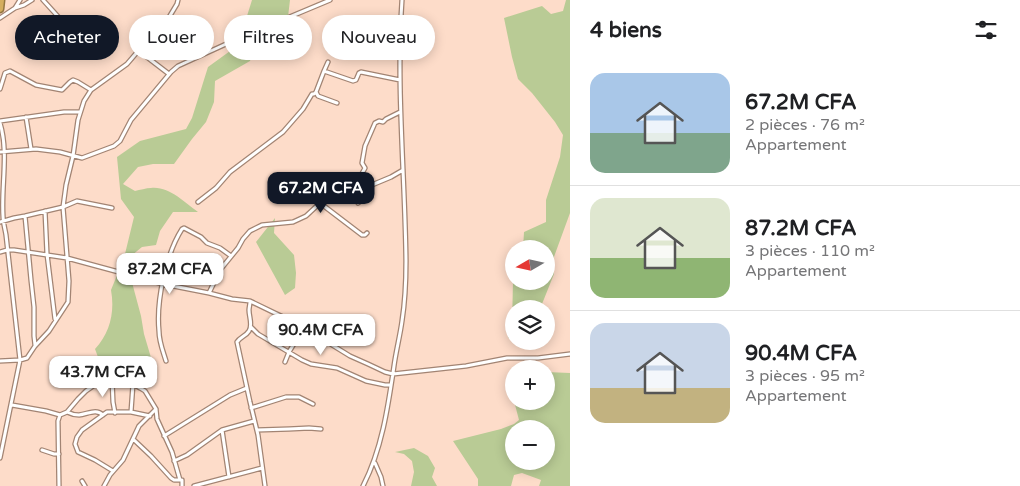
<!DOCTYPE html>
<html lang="fr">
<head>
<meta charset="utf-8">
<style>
  body { margin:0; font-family:"Varela Round",sans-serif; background:#f2f2f2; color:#202124; height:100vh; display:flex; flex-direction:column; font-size:19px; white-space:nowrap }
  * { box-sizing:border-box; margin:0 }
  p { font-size:16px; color:#757577 }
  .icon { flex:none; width:28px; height:28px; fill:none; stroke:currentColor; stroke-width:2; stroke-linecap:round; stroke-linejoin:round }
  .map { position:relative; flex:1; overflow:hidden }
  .panel { display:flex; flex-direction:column; background:#fff; width:450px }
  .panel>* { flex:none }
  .hud { position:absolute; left:15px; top:15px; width:475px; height:45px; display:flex; gap:10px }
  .needle { width:32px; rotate:261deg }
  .fabs { position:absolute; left:505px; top:240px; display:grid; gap:10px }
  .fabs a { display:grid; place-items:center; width:50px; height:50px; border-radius:50%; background:#fff; box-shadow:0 2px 12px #0003; font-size:25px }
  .price { position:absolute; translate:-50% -42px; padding:0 11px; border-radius:10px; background:#fff; color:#222; font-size:16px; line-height:32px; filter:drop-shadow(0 1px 2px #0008) }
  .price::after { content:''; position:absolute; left:50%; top:30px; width:15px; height:11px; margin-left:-8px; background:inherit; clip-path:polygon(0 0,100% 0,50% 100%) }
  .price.on { background:#111827; color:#fff }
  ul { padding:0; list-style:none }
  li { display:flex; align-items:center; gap:15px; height:125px; padding:0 20px }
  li+li { border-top:1px solid #e0e0e0 }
  li span { display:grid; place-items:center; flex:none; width:140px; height:100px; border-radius:15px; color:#555 }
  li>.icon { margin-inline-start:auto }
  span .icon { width:60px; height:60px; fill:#fffc; stroke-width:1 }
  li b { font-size:21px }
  h2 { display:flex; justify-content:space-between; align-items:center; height:60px; padding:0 20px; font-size:21px }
  .tag { padding:0 18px; border-radius:22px; background:#fff; box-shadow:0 2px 12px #0003; font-size:18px; line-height:45px }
  .tag.on { background:#111827; color:#fff }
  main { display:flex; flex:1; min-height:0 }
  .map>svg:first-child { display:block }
  .green { fill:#b9cb95; fill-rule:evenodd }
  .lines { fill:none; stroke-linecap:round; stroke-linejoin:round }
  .street-casing { stroke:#a28473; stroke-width:5.5 }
  .highway-casing { stroke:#937641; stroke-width:9 }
  .street { stroke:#fff; stroke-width:3 }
  .highway { stroke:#d4ad5e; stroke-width:6 }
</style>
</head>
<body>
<main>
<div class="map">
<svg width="570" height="486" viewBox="0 0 570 486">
  <rect width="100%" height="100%" fill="#fddcc9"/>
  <path class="green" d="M252,0H290L288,17L251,21L247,16Z
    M566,0H570V213L551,265L554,274L540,309H514V337L508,338L512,325L513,281H546V249H523L524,232L546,222V200L560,157L563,135L555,122L532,93L518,79L512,57L504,18L542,6L551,14L563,11Z
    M258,39L250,61L215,81L214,102L206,122L192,139L174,164H153L138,167L123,184L135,191C140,190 146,188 151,188C169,186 184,202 198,212H173L160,231L156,245L142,247L126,260L141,316L144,334L152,361L145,369L98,357L95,349C110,333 115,312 111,290L124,258L134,217L121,199L117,157L140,141L186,129L192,118L208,67L237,46Z
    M275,218L274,233L294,255L296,273L295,288L285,295L256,242Z
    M546,372L570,373V486H539L541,480L522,473L514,475L511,486H478V479L453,441L501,429L514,424L519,420L514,401H546ZM514,429H546V461H514Z
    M414,448L428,456L435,468L432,477L437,486H411L414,472L412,461L404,454L395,452Z"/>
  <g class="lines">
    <g class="street-casing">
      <path id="street" d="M43,0L73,33V35L68,39
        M15,8L20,0
        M0,18L15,8L24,5L32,0
        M139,51L169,74
        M324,71L328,62
        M0,89L5,73L10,71L36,85L62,90L70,82L73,80L78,82L91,90
        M316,92L324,71L353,81L356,80L359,73L361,72L400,80
        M26,117L31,149
        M0,121L64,112H80
        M0,123C9,153 1,185 3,216C3,222 5,229 6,235L20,360L0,458
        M0,152L36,149L60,152L82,158L114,146L120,141L131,120L171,72L178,66L237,39L330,0
        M198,202L216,188L230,172L283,132L303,109L312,94H314L316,92L318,96L337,103
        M320,203L362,235H365L367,233
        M358,203L362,200L364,191L367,187L391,177L403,170
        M45,211L47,254L55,319
        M25,216L31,280L34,307V336L35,345
        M0,222L14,218L25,216L63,207L77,201L112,208
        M0,252L7,250H14L67,258L163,284L209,293L232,299L250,301L281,316L311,332L350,356L368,364L385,372L393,374L466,366L507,358H538L570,354
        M209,293L220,270L238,248L243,239L250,231L262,225L293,222L306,216L320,203L323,199L326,197L340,196L345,193L359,179L365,168L362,163L365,146L375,123L379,121L383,122L386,119L400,112
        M250,302C250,304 249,308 249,310C249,317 253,325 249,331C246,336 240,337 237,342L250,402L258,435L265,486
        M251,327L258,334L302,360L311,364L337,368L366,381L385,385H391
        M0,361L20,360L27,358L35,346L49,331L68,302L69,281L63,207L66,185L73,156L78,120L84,101L91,90L127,64L145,43L165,24L177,4L178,0
        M166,361C163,351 159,342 159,331C156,301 166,254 182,229L184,228L201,237L207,243L220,248L231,256
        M285,362L289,352L295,342L290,337L289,334L296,324
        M112,379L113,402L115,413
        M12,405L46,411L60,415L67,412L78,399L86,391L96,384L105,380L112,379L120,380L129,382L140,388L145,391L156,409L157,419L172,452L180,480H182V486
        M251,408L286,397H299L313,404
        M67,412C71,414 75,415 79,415C88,414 96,408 103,415
        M131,412L133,384
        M222,430L229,477
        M257,430L289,429L309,428L321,429
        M164,436L230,395L247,388
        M133,439L151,456L171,478L174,480H181
        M42,450L54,454H59
        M174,461L187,455L222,430L254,421
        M375,463L381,477L383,486
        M113,471L95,460L78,452L75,444L77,437L82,430L107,412H131L150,416
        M82,481L85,486
        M59,486L58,421L60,415
        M104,486L110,475L123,460L139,426L156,409
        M194,486L262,468
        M363,486C382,449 388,407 394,366C396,351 400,336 402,321C405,302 406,280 406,261C405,174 396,87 402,0"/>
    </g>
    <g class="highway-casing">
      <path id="highway" d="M0,9L1,0"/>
    </g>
    <use href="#street" class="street"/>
    <use href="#highway" class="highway"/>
  </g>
</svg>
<div class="fabs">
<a><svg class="needle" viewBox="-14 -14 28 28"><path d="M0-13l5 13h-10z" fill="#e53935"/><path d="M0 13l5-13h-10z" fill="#757577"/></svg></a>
<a><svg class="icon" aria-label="layers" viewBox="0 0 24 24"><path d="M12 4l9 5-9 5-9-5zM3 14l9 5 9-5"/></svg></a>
<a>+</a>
<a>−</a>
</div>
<b class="price on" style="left:321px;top:214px">67.2M CFA</b>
<b class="price" style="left:170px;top:295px">87.2M CFA</b>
<b class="price" style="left:321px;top:356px">90.4M CFA</b>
<b class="price" style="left:103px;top:398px">43.7M CFA</b>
<div class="hud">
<a class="tag on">Acheter</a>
<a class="tag">Louer</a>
<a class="tag">Filtres</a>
<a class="tag">Nouveau</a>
</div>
</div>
<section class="panel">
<h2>4 biens<svg class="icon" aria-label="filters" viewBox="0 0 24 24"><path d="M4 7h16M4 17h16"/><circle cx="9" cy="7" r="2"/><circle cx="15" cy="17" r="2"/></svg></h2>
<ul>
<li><span style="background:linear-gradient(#a9c7e8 60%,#7fa58c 0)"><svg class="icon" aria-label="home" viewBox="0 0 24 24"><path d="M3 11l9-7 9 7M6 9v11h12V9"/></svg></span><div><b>67.2M CFA</b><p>2 pièces · 76 m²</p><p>Appartement</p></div></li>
<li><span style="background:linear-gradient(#dfe7d0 60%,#8fb573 0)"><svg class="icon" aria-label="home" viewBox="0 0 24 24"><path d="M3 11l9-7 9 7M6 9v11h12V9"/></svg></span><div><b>87.2M CFA</b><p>3 pièces · 110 m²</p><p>Appartement</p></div></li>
<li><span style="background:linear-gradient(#c9d6e8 65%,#c2b280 0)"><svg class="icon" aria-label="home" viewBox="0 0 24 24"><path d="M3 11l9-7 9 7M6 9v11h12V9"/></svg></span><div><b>90.4M CFA</b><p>3 pièces · 95 m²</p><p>Appartement</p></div></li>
</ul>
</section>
</main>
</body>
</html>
